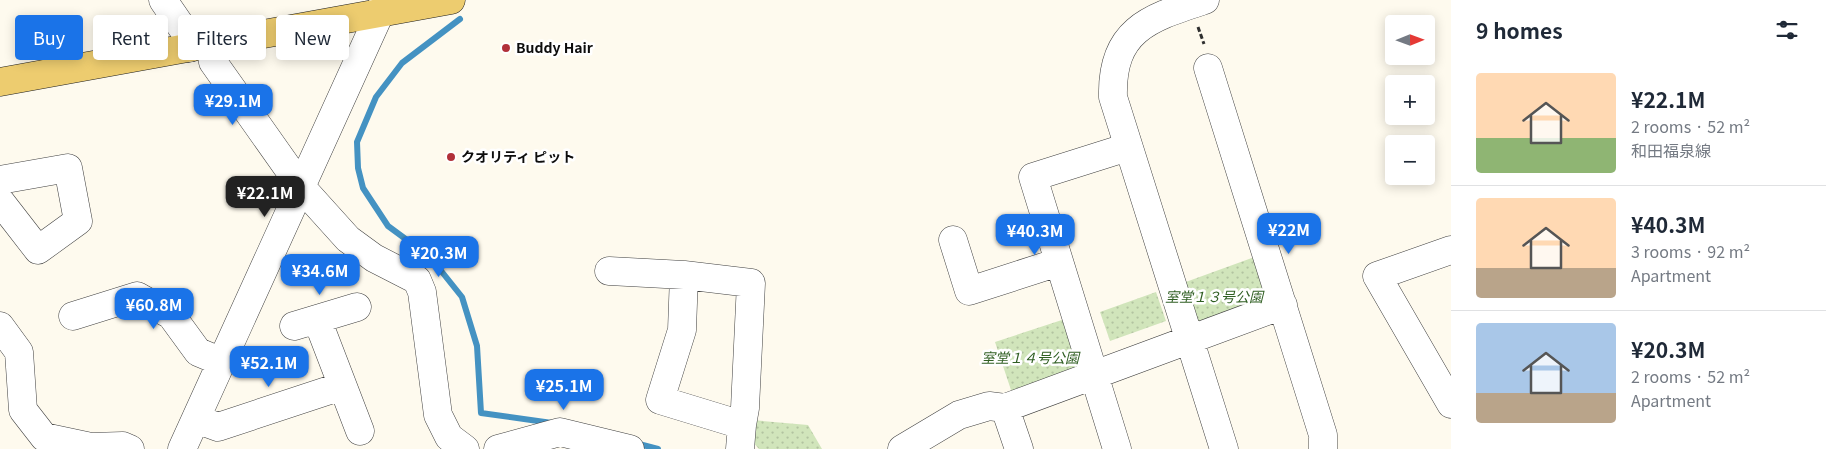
<!DOCTYPE html>
<html lang="en">
<head>
<meta charset="utf-8">
<style>
  body { margin:0; font-family:Georgia,"Noto Sans JP",serif; background:#f2f2f3; color:#1f2937; height:100vh; display:flex; flex-direction:column; font-size:19px; white-space:nowrap }
  * { box-sizing:border-box; margin:0 }
  p { font-size:16px; color:#747a83 }
  .icon { flex:none; width:28px; height:28px; fill:none; stroke:currentColor; stroke-width:2; stroke-linecap:round; stroke-linejoin:round }
  .map { position:relative; flex:1; overflow:hidden }
  .details { display:flex; flex-direction:column; background:#fff; width:375px }
  .details>* { flex:none }
  .top-card { position:absolute; left:15px; top:15px; width:475px; height:45px; display:flex; gap:10px }
  .needle { width:32px; rotate:89deg }
  .controls { position:absolute; left:1385px; top:15px; display:grid; gap:10px }
  .controls a { display:grid; place-items:center; width:50px; height:50px; border-radius:5px; background:#fff; box-shadow:0 2px 12px #0003; font-size:25px }
  .price { position:absolute; translate:-50% -42px; padding:0 11px; border-radius:10px; background:#1a73e8; color:#fff; font-size:16px; line-height:32px; filter:drop-shadow(0 1px 2px #0008) }
  .price::after { content:''; position:absolute; left:50%; top:30px; width:15px; height:11px; margin-left:-8px; background:inherit; clip-path:polygon(0 0,100% 0,50% 100%) }
  .price.current { background:#222; color:#fff }
  ul { padding:0; list-style:none }
  li { display:flex; align-items:center; gap:15px; height:125px; padding:0 25px }
  li+li { border-top:1px solid #e0e1e3 }
  li span { display:grid; place-items:center; flex:none; width:140px; height:100px; border-radius:5px; color:#555 }
  li>.icon { margin-inline-start:auto }
  span .icon { width:60px; height:60px; fill:#fffc; stroke-width:1 }
  li b { font-size:21px }
  h2 { display:flex; justify-content:space-between; align-items:center; height:60px; padding:0 25px; font-size:21px }
  .pill { padding:0 18px; border-radius:5px; background:#fff; box-shadow:0 2px 12px #0003; font-size:18px; line-height:45px }
  .pill.current { background:#1a73e8; color:#fff }
  main { display:flex; flex:1; min-height:0 }
  .map>svg:first-child { display:block }
  .grass { fill:url(#grass-dots) }
  .lines { fill:none; stroke-linecap:round; stroke-linejoin:round }
  .stream { stroke:#4492c2; stroke-width:6 }
  .minor-casing { stroke:#404040; stroke-width:29 }
  .major-casing { stroke:#1e1e1e; stroke-width:29 }
  .path { stroke:#2f2f2f; stroke-width:3; stroke-dasharray:5 2.5; stroke-linecap:butt }
  .minor { stroke:#fff; stroke-width:28 }
  .major { stroke:#edcc6f; stroke-width:28 }
  .poi-dot { fill:#b13039; stroke:#fff; stroke-width:2 }
  .labels { text-anchor:middle; stroke-width:5; stroke-linejoin:round; paint-order:stroke }
  .poi-label { font-size:14px; font-weight:bold; fill:#0d0d0d; stroke:#fff; text-anchor:start }
  .park-label { font-size:14px; font-style:italic; fill:#305f23; stroke:#fff }
</style>
</head>
<body>
<main>
<div class="map">
<svg width="1451" height="449" viewBox="0 0 1451 449">
  <defs>
    <pattern id="grass-dots" width="8" height="8" patternUnits="userSpaceOnUse" patternTransform="scale(1.25)"><rect width="8" height="8" fill="#d1e5bb"/><path d="M2 2h.1M6 6h.1" fill="none" stroke="#b2c3a0" stroke-width="1.8" stroke-linecap="round"/></pattern>
  </defs>
  <rect width="100%" height="100%" fill="#fefaee"/>
  <path class="grass" d="M1260,255L1273,295L1202,326L1196,322L1183,283Z
    M1156,292L1166,321L1110,341L1100,312Z
    M1068,318L1079,369L1012,393L995,342Z
    M752,420L808,425L822,449H759L751,440Z"/>
  <g class="lines">
    <path class="stream" d="M460,19L402,63L376,97L357,142L358,168L363,188L388,226L430,257L462,297L477,346L481,413L552,423
      M635,443L658,449"/>
    <g class="minor-casing">
      <path id="minor" d="M163,0L185,32L189,48
        M1205,0C1150,18 1111,29 1113,97L1224,449
        M210,45L213,62L302,188L348,239L374,258L417,280L422,292L438,415L449,437L465,449
        M1208,68L1323,435V449
        M0,180L68,168L78,221L38,250L0,201
        M953,240L969,291L1059,262
        M1451,250L1377,276L1451,404
        M609,271L684,275L751,283L745,408L742,425
        M684,275L682,330L660,400L742,425L740,449
        M73,316L137,296L171,315L198,352L222,362
        M317,319L360,431
        M0,326L19,352L23,410L44,437L91,447L123,446L130,449
        M294,326L357,307
        M1005,408L1019,449
        M196,419L218,427L342,386
        M182,449L380,13L384,0
        M498,449L560,432L630,449
        M902,449L959,415L989,406L1005,408L1283,305
        M1117,449L1033,177L1128,147"/>
    </g>
    <g class="major-casing">
      <path id="major" d="M0,82L451,0"/>
    </g>
    <path class="path" d="M1198,27L1204,44"/>
    <use href="#minor" class="minor"/>
    <use href="#major" class="major"/>
  </g>
  <g class="poi-dot">
    <circle cx="506" cy="48" r="5"/>
    <circle cx="451" cy="157" r="5"/>
  </g>
  <g class="labels">
    <g class="poi-label">
      <text x="516" y="53">Buddy Hair</text>
      <text x="461" y="162">クオリティ ピット</text>
    </g>
    <g class="park-label">
      <text x="1214" y="302">室堂１３号公園</text>
      <text x="1030" y="363">室堂１４号公園</text>
    </g>
  </g>
</svg>
<div class="controls">
<a><svg class="needle" viewBox="-14 -14 28 28"><path d="M0-13l5 13h-10z" fill="#e53935"/><path d="M0 13l5-13h-10z" fill="#747a83"/></svg></a>
<a>+</a>
<a>−</a>
</div>
<b class="price" style="left:233px;top:126px">¥29.1M</b>
<b class="price current" style="left:265px;top:218px">¥22.1M</b>
<b class="price" style="left:1289px;top:255px">¥22M</b>
<b class="price" style="left:1035px;top:256px">¥40.3M</b>
<b class="price" style="left:439px;top:278px">¥20.3M</b>
<b class="price" style="left:320px;top:296px">¥34.6M</b>
<b class="price" style="left:154px;top:330px">¥60.8M</b>
<b class="price" style="left:269px;top:388px">¥52.1M</b>
<b class="price" style="left:564px;top:411px">¥25.1M</b>
<div class="top-card">
<a class="pill current">Buy</a>
<a class="pill">Rent</a>
<a class="pill">Filters</a>
<a class="pill">New</a>
</div>
</div>
<section class="details">
<h2>9 homes<svg class="icon" aria-label="filters" viewBox="0 0 24 24"><path d="M4 7h16M4 17h16"/><circle cx="9" cy="7" r="2"/><circle cx="15" cy="17" r="2"/></svg></h2>
<ul>
<li><span style="background:linear-gradient(#ffd9b3 65%,#8fb573 0)"><svg class="icon" aria-label="home" viewBox="0 0 24 24"><path d="M3 11l9-7 9 7M6 9v11h12V9"/></svg></span><div><b>¥22.1M</b><p>2 rooms · 52 m²</p><p>和田福泉線</p></div></li>
<li><span style="background:linear-gradient(#ffd9b3 70%,#b9a48a 0)"><svg class="icon" aria-label="home" viewBox="0 0 24 24"><path d="M3 11l9-7 9 7M6 9v11h12V9"/></svg></span><div><b>¥40.3M</b><p>3 rooms · 92 m²</p><p>Apartment</p></div></li>
<li><span style="background:linear-gradient(#a9c7e8 70%,#b9a48a 0)"><svg class="icon" aria-label="home" viewBox="0 0 24 24"><path d="M3 11l9-7 9 7M6 9v11h12V9"/></svg></span><div><b>¥20.3M</b><p>2 rooms · 52 m²</p><p>Apartment</p></div></li>
</ul>
</section>
</main>
</body>
</html>
